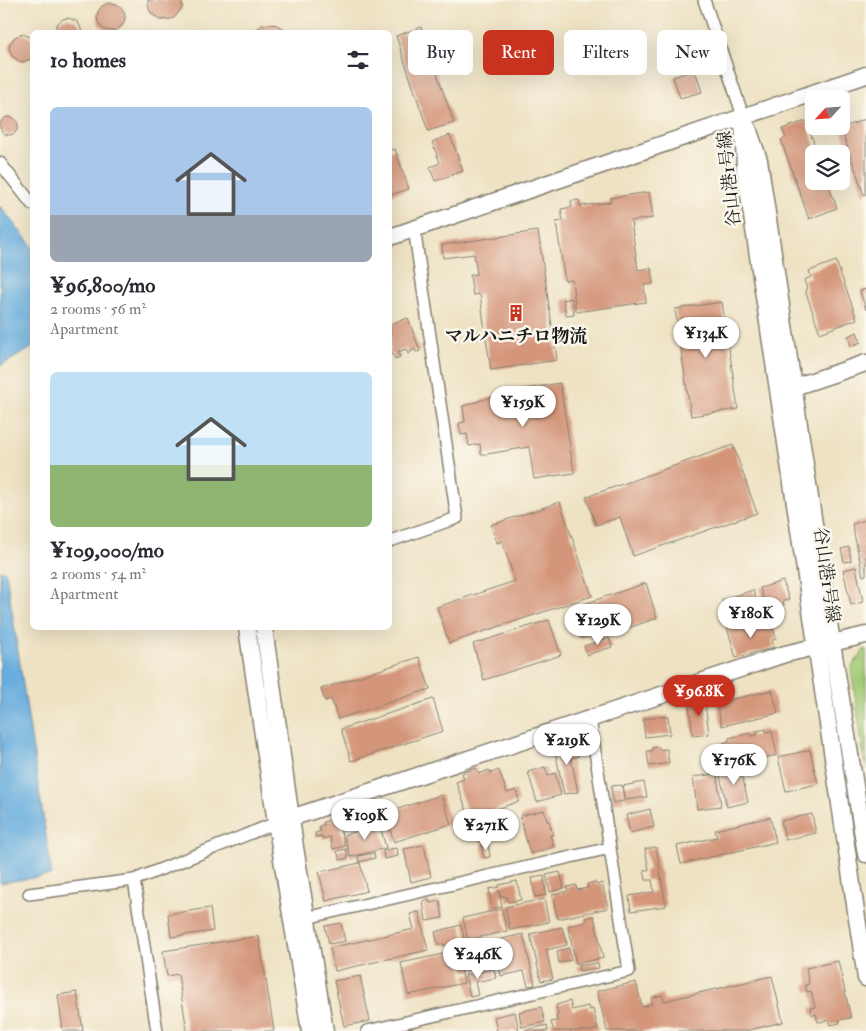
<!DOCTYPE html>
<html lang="en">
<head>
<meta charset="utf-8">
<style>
  body { margin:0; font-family:"IM FELL Double Pica","Noto Serif JP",serif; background:#f2f2f3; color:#2b2b33; height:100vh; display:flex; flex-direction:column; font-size:19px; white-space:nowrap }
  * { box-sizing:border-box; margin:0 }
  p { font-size:16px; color:#7c7c81 }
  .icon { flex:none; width:28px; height:28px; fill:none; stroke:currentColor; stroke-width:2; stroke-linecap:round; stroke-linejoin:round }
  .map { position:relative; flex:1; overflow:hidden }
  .side { position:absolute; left:30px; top:30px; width:362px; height:600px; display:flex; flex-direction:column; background:#fff; border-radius:8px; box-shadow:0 5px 20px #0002 }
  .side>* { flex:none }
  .guide { position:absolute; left:408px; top:30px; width:382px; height:45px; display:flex; gap:10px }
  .needle { width:32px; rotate:244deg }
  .fabs { position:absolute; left:805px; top:90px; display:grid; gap:10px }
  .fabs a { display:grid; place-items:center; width:45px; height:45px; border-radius:8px; background:#fff; box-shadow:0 5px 20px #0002; font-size:25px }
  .price { position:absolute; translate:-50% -42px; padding:0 11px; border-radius:18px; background:#fff; color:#222; font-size:16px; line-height:32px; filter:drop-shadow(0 1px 2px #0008) }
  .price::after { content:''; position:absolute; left:50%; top:30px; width:15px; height:11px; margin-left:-8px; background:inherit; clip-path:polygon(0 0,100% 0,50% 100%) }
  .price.active { background:#c8321e; color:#fff }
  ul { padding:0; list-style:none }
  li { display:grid; align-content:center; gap:10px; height:265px; padding:0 20px }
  li span { display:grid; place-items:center; height:155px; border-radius:8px; color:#555 }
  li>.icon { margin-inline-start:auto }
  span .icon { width:90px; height:90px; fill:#fffc; stroke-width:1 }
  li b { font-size:21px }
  h2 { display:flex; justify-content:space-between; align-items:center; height:60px; padding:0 20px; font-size:21px }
  .tag { padding:0 18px; border-radius:8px; background:#fff; box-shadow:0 5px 20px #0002; font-size:18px; line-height:45px }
  .tag.active { background:#c8321e; color:#fff }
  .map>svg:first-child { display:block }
  .green { fill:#a2ca75; stroke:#5f7348 }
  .water { fill:#68adde; stroke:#42647d }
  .building { fill:#d4967a }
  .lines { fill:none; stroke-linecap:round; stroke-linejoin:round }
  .street-casing { stroke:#857f70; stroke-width:14 }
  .secondary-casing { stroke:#857f70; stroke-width:19 }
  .street { stroke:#fff; stroke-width:11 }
  .secondary { stroke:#fff; stroke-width:16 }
  .labels { text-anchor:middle; stroke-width:5; stroke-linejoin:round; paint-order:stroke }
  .street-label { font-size:18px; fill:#1c1c1c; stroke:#fbf7ec }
  .poi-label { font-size:18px; font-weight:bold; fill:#1c1c1c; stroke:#fbf7ec }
</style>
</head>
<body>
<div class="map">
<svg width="866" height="1031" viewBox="0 0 866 1031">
  <rect width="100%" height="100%" fill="#fbf7ec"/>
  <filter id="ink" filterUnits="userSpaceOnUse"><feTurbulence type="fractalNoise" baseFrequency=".02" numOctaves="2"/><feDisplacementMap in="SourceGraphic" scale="10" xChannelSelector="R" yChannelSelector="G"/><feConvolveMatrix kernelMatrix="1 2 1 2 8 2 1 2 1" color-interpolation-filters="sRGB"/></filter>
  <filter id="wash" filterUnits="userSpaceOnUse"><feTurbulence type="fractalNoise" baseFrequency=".0096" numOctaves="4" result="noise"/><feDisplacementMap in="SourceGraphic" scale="20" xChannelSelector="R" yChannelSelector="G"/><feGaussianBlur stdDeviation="1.12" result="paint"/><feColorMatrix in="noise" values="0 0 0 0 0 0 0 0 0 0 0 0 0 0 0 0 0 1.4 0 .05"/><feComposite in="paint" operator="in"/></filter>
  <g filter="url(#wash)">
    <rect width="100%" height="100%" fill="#eee2c3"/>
    <path class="green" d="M866,649V770L851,668L864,650Z"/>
    <path class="water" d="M0,206L32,246V348L0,366Z
      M0,570L6,572L52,875L0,883Z"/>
    <g id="blocks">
      <path class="building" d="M148,0H182V8L175,17L171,19L160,20L151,13L149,9Z
        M97 17a14 14 0 1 1 28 0a14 14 0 1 1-28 0Z
        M68,18L76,21L79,24L82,32H54L57,24L63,19Z
        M270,24L277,25L288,32H252L263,25Z
        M421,27L454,123L428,131L396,36Z
        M23,34L32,38V58L23,62L19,61L12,56L9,48L10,44L15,37Z
        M695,70L702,92L680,98L673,77Z
        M0 126a9 9 0 1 1 18 0a9 9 0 1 1-18 0Z
        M866,119V194L864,195L841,128Z
        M806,121L818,154H814V181H827L837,208L809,219L781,140L786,138L782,129Z
        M450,135L463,171L435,181L430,167L440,163L432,142Z
        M395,149L409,189L390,195V150Z
        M649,192L653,218L631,221L638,270L651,268L653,284L644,285L646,302L576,312L572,280L565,281L556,222L563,221L561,209L572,207L571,201L579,200L580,206L611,202L610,198Z
        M538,231L557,360L491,370L486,338L478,339L477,332L485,331L480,294L473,295L470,275L477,274L474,254L443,258L442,245Z
        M836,261L857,319L820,333L805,290L807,289L804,280L811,277L809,271Z
        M866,289V310L860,291Z
        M572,298L574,315L566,316L563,300Z
        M722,302L738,409L691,416L675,309Z
        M408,318L420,351L416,352L415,349L408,354L406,349L398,352L400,357L395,359L393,354L390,355V324Z
        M857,332L861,342L851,346L848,336Z
        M560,383L574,473L534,479L529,447L481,455L480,444L469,446L467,434L461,435L459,423L465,422L463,406L511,391Z
        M733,445L757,513L633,556L620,517L596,525L586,497Z
        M560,502L592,596L449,643L437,607L515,581L502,541L497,543L491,525Z
        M866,520V575L863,576L852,524Z
        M849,547L851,561L844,562L841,549Z
        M856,567L863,602L851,605L843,570Z
        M783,581L789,600L783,601L784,605L779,606L778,603L766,607L760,588Z
        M646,583L657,618L628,628L626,623L580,638L575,607Z
        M753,590L758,606L753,608L754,611L747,613L746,610L727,615L722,600Z
        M549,620L561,655L484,680L473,644Z
        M766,622L768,628L773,627L776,638L772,640L774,647L736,658L727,627L742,623L744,629Z
        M609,638L612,647L587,655L584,646Z
        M419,657L430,689L338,719L331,699L325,701L321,689Z
        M772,690L778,713L722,726L716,703Z
        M704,696L709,734L693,736L689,706L696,705L695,697Z
        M433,699L443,731L351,761L341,729Z
        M668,716L670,734L645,737L643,719Z
        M766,729V732L772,731L777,755L728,767L723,743L729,741V738L750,733L751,736L757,735V731Z
        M575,741L578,757L571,758L578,792L564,794L554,746Z
        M659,747L660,750L667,749L669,763L649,766L647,751H652V748Z
        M810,750L818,784L786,791L778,757Z
        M715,754L718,772L712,773L709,755Z
        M740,766L748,802L727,807L719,771Z
        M545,767L548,776L555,773L561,795L537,802L528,772Z
        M476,768L479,774L489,770L491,773L499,770L507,793L516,790L519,801L470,819L456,782L464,779L462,773Z
        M717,774L721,806L697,809L693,777Z
        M644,782L647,797L626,800L623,786Z
        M622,785L624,801L613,803L611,786Z
        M441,795L451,824L394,842L385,813Z
        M650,809L654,827L630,833L626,815Z
        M544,810L547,821H549L553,835H550L554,847L530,854L520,816Z
        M812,814L816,833L785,840L781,821Z
        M770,817L776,842L681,864L677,846L717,837L715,830Z
        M337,818L345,846L333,849L330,837L323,839L322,836L316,837L315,833L321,831L319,826L324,825L323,822Z
        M380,825L386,848L350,857L344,835Z
        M485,825L488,841L481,843L477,827Z
        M488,843L490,857L484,858L481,845Z
        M424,845L431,877L411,882L404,849Z
        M656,847L666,906L631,911L629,896L654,892L652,880H646L644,870H649L645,849Z
        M397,848L398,856L384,859L383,850Z
        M346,849L348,858L340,860L337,851Z
        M374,853L375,858L359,862L358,856Z
        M360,863L367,891L326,901L319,872Z
        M560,872L564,888L550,892L546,875Z
        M544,876L546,895L535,897L532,878Z
        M517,881L521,900L508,902L506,896L501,897L499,890L502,907L492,909L489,889L499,887V885Z
        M595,882L596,885L602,883L608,908L558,919L552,895L568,891L567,887L576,885L577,890L588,888L587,884Z
        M544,899L549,922L510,930L505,907Z
        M429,900L430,903L440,901L443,918L426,921L423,901Z
        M210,908L213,931L171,937L168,914Z
        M502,909L507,931L468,940L463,918Z
        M419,912L428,950L335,971L330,948L414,929L410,914Z
        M594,916L603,958L576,964L568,926L586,922L585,918Z
        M341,923L345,941L329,944L325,926Z
        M461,925L465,942L444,946V944L438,945L435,932Z
        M562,927L567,945L546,950L553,979L541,981L530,934Z
        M523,934L535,985L528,986L524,971L501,976L493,941Z
        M259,936L274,1031H187L178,974L167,976L163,951Z
        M489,944L494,965L465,971L460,951Z
        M569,948L571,960L559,963L557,951Z
        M457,951L464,983L408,995L401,963Z
        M838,961L851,1018L839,1020L840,1023L831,1025L829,1020L818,1022L816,1014L812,1015L810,1008L815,1007L811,991L807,992L805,985L809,984L806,968Z
        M598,963L599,968L579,971L578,966Z
        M494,969L496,978L475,982L478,995L470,997L465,975Z
        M360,976L370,1021L344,1026L334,981Z
        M772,976L783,1022L745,1031H607L597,991L636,982L642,1007L652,1004L651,998L662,995L664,1001Z
        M77,992L83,1031H63L58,995Z
        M570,1001L572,1010L588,1006L589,1010L593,1009L598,1029L590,1031H554L551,1022L557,1021L556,1016L558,1015L556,1005Z
        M541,1007L545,1022L522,1027L519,1012Z
        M515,1012L519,1031H497L494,1017Z
        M547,1025L548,1031H525V1030Z"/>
    </g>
  </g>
  <g filter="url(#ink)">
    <use href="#blocks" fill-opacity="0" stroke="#857f70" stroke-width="1"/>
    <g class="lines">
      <g class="street-casing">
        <path id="street" d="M704,0L743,116
          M0,163L32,204
          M390,541L457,518L414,228
          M134,880L157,1031
          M29,894L134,880L283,820
          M306,918L610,848
          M367,1031L629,971L590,719"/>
      </g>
      <g class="secondary-casing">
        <path id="secondary" d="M743,116L745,169L866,978
          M748,128L759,160L832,643L866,854
          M390,237L866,75
          M785,390L866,363
          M247,628L276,822L310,1031
          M264,628L295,847L325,1031
          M291,818L785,654L866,635"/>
      </g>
      <use href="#street" class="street"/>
      <use href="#secondary" class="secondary"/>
    </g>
  </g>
  <defs>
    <g id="building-bare" transform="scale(1.35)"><path d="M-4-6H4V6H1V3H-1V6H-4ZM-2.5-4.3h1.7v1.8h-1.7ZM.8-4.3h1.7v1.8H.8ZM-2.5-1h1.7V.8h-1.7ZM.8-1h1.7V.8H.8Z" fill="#c8321e" stroke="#fbf7ec" stroke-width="2.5" paint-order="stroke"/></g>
  </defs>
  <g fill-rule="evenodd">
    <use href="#building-bare" x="516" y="313"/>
  </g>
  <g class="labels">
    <g class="street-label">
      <text transform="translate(729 179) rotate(-96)" y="6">谷山港1号線</text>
      <text transform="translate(827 575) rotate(82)" y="6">谷山港1号線</text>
    </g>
    <g class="poi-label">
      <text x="516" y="342">マルハニチロ物流</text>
    </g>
  </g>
</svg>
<div class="fabs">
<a><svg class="needle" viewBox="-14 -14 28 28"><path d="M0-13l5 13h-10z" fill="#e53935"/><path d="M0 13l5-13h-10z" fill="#7c7c81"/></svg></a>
<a><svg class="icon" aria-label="layers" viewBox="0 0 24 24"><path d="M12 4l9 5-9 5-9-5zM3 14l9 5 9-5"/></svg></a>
</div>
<b class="price" style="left:706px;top:359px">¥134K</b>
<b class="price" style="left:523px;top:428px">¥159K</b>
<b class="price" style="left:751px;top:639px">¥180K</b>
<b class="price" style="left:598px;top:646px">¥129K</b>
<b class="price active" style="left:699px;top:717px">¥96.8K</b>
<b class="price" style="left:567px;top:766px">¥219K</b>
<b class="price" style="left:734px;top:786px">¥176K</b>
<b class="price" style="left:365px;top:841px">¥109K</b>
<b class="price" style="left:486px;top:851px">¥271K</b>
<b class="price" style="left:478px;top:980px">¥246K</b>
<div class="guide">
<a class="tag">Buy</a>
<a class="tag active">Rent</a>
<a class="tag">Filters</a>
<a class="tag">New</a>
</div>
<section class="side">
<h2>10 homes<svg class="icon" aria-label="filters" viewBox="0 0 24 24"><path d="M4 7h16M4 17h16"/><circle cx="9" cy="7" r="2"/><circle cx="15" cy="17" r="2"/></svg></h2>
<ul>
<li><span style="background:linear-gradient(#a9c7e8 70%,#9aa5b1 0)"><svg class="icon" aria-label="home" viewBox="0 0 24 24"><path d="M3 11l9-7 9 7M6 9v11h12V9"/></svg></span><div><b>¥96,800/mo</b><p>2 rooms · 56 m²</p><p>Apartment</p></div></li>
<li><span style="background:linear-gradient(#bfe0f5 60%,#8fb573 0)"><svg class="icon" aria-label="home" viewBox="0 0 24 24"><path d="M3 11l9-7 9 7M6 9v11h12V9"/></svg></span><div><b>¥109,000/mo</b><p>2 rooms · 54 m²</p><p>Apartment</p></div></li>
</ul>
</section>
</div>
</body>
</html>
